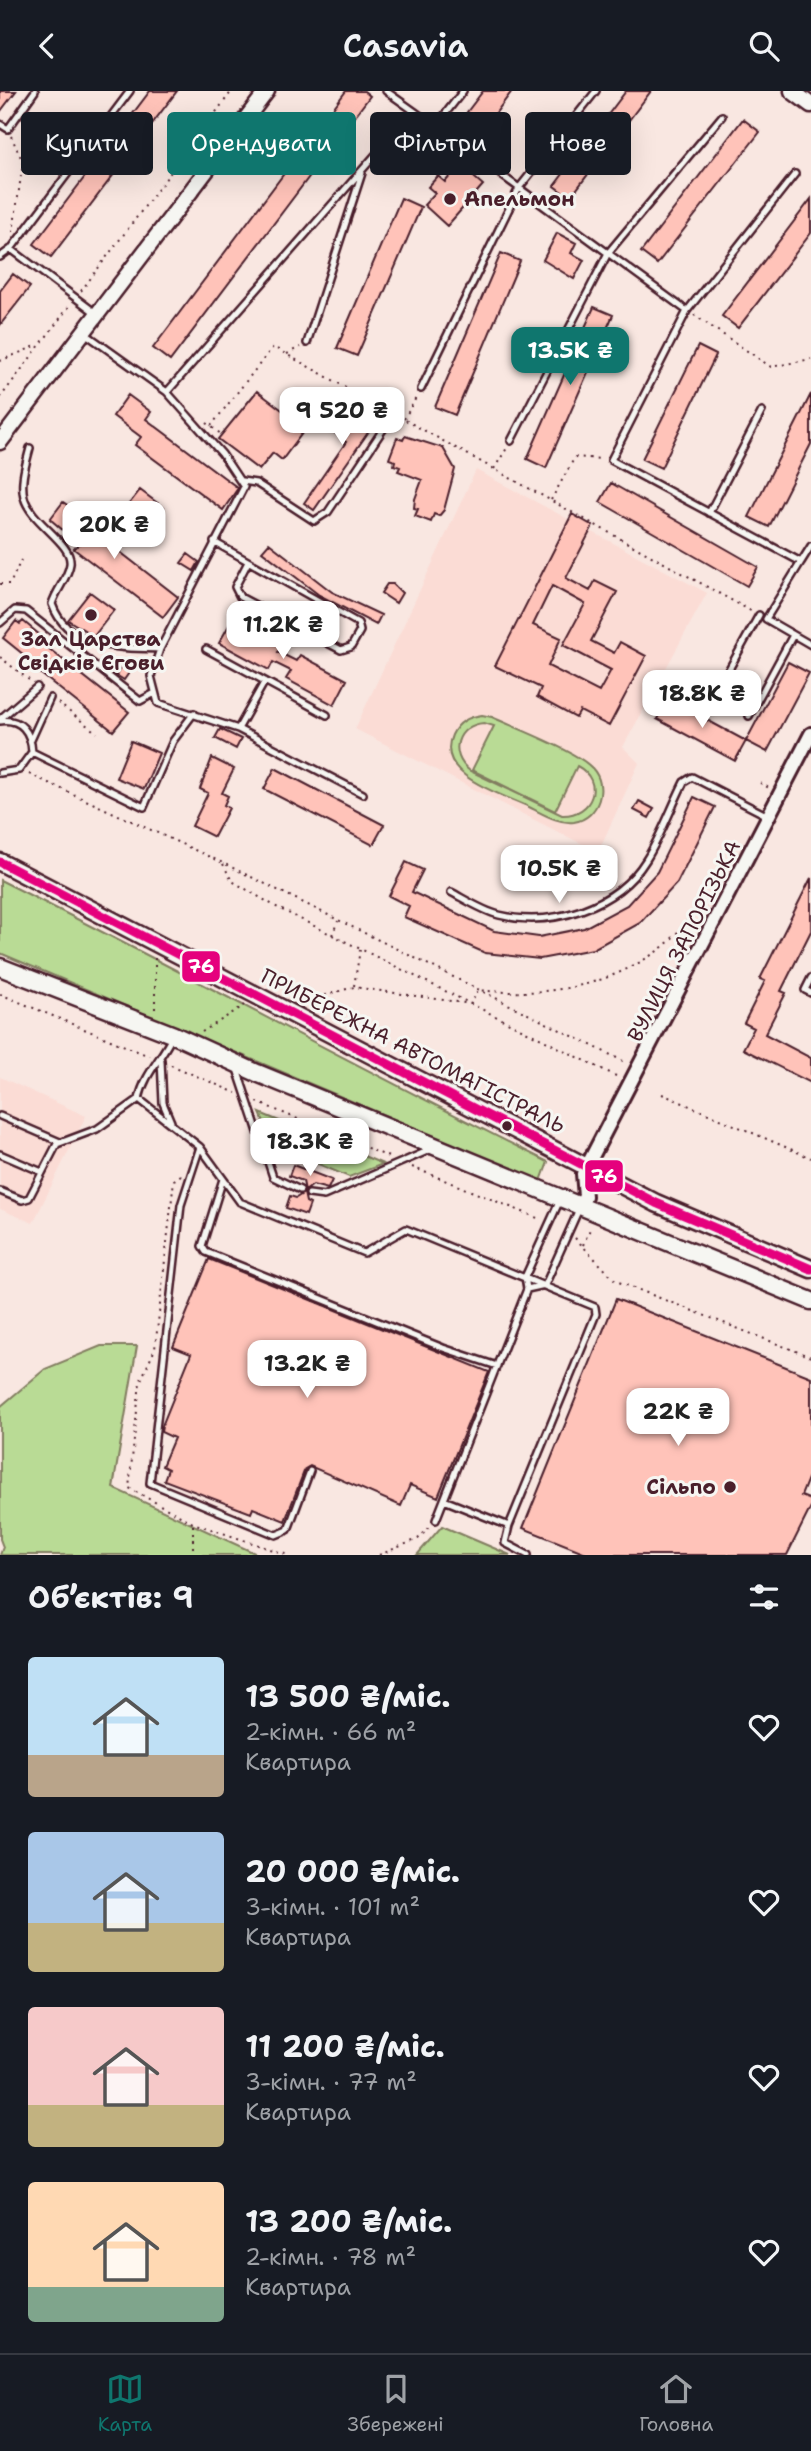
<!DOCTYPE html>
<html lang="uk">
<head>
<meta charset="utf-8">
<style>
  body { margin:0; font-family:"Shantell Sans",sans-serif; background:#20242c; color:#f1f3f6; height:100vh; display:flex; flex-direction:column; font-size:26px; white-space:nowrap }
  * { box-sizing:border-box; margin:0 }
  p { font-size:23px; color:#9ea1a6 }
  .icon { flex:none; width:38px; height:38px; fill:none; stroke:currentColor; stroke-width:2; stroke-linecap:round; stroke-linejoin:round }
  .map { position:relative; height:1464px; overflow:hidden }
  .panel { display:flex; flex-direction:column; background:#171b24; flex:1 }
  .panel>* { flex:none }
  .hud { position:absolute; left:21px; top:21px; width:770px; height:63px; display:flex; gap:14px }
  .price { position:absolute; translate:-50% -60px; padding:0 16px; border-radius:14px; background:#fff; color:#222; font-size:23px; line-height:46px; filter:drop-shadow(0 2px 4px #0008) }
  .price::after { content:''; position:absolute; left:50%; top:42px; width:21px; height:16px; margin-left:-10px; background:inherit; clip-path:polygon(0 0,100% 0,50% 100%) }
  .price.active { background:#0f766e; color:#fff }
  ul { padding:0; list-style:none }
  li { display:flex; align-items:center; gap:21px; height:175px; padding:0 28px }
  li span { display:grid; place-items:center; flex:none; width:196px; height:140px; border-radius:7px; color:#555 }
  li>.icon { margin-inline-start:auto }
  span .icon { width:84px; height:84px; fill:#fffc; stroke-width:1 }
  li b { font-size:30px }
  h2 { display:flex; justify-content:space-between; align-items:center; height:84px; padding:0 28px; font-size:30px }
  .chip { padding:0 24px; border-radius:7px; background:#171b24; box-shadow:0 7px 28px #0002; font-size:24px; line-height:63px }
  .chip.active { background:#0f766e; color:#fff }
  header { display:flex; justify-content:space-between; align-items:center; height:91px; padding:0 28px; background:#171b24; font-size:32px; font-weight:600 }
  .dock { display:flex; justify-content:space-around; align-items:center; height:98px; border-top:2px solid #363941; background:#171b24; font-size:19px; color:#9ea1a6 }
  .dock a { display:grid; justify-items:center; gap:4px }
  .dock .active { color:#0f766e }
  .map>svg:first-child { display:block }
  .built { fill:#fbdcd5 }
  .green { fill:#b9db95; stroke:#827d60; stroke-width:2; fill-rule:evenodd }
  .building { fill:#ffc3b9; stroke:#4a1f2b; stroke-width:2; fill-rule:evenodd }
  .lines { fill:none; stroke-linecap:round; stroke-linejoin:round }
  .service-casing { stroke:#4a1f2b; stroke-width:10 }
  .tertiary-casing { stroke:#4a1f2b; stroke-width:18 }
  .secondary-casing { stroke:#4a1f2b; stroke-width:19 }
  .primary-casing { stroke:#4a1f2b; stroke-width:21 }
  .path { stroke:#4a1f2b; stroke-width:2; stroke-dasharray:2 5; stroke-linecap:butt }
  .service { stroke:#f6f6f2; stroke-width:5 }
  .tertiary { stroke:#f6f6f2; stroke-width:12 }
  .secondary { stroke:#f6f6f2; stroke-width:14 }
  .primary { stroke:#f6f6f2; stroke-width:16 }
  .bus-1-casing { stroke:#f6f6f2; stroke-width:14 }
  .bus-1 { stroke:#e5007d; stroke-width:9 }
  .poi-dot { fill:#4a1f2b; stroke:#f6f6f2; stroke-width:2.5 }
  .labels { text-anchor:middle; stroke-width:6; stroke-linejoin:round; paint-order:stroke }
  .poi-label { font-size:21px; font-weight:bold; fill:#4a1f2b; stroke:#f6f6f2; text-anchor:start }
  .street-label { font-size:21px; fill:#4a1f2b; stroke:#f6f6f2 }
  .line-badge { stroke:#f6f6f2; stroke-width:2.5 }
  .badge-label { font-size:19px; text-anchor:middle; font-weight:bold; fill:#fff }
</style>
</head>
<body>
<header><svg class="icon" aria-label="back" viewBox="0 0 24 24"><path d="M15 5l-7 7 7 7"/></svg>Casavia<svg class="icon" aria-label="search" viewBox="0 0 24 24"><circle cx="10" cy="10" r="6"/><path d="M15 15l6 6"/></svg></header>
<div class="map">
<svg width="811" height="1464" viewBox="0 0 811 1464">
  <rect width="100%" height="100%" fill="#f9e7e1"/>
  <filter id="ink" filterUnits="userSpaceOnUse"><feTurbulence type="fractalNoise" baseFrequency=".0143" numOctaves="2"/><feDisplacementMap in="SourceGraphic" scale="14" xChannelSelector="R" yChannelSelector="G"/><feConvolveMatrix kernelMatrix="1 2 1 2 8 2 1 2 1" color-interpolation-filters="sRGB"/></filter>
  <g filter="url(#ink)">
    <path class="built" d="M476,379L707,502L623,656L639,672L598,761L355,638Z
      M0,986L86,1025L33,1132L0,1118Z"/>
    <path class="green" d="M48,24L75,43L57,66L30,46Z
      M482,624L492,626C516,637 576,660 592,677C609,695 599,727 574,731C558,733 542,722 529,716C502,703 434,685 452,644C458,631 468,626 482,624ZM484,632L494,635L472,679L555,720L577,675C605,690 593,725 562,724L470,680C448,663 456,634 484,632Z
      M0,789C184,881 364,980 548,1071L541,1090L0,862Z
      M260,1022L383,1073L349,1086L275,1055Z
      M101,1255H137L113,1397L259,1464H0L3,1456L0,1448V1316L45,1278Z
      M442,1435L510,1464H417Z"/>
    <path class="building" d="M0,0H16L0,21Z
      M150,0H177L51,166L34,153Z
      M346,0H364L370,5L170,270L153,257Z
      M483,0H512L486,35L467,21Z
      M626,0H651L570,107L554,95Z
      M743,28L760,41L657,173L641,161Z
      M460,74L483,94L447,135L424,114L435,102L428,96L438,85L445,91Z
      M401,107L421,116L357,265L337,257Z
      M811,108V142L738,237L722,225Z
      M557,142L576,152L571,162L584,169L574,188L543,169Z
      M501,162L520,170L455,324L435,316Z
      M13,183L30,196L0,234V200Z
      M594,216L613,224L546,377L527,368Z
      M698,255L716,264L661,377L642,368Z
      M257,300L306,337L282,369L273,362L259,379L218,348Z
      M811,303V353L769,436L749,426Z
      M128,304L151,321L146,328L238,397L223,419L135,354L141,346L113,325Z
      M354,305L363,313L357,321L374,333L314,419L304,412L346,351L329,337Z
      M405,345L443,357L455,378L444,419L439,425L434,423L431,431L415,425L418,418L414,417L415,408L422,389L398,380L400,376L394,374L395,370L389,368L397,347L403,349Z
      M611,392L758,476L747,495L600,411Z
      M140,399L164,417L147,440L122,422Z
      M63,411L86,427L83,432L178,506L163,526L74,458L79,453L50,428Z
      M572,423L593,435L566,487L590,500L595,490L617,501L591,550L614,562L620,551L646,565L609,635L580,620L576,627L537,606L541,597L495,575ZM552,495L585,513L563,554L611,579L599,601L548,575L561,547L533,534Z
      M269,452L332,501L381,524L376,534L319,504L262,460Z
      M188,463L199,471L194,480L181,472Z
      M387,493H393L402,502L396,512L381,502Z
      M90,501L114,519L94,545L68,529Z
      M233,527L282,554L278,561L296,570L300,564L347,589L334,614L286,588L291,580L273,571L269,579L219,552Z
      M16,530L20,533L23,530L41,545L38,549L129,621L113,640L31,575L34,572L3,547Z
      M125,571L133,576L124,589L116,584Z
      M788,571L809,582L767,661L746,650Z
      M668,608L746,650L735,670L657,628Z
      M220,638L241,648L236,658L215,647Z
      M131,650L159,662L144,698L116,687Z
      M212,667L234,678L222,702L228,705L224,714L229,717L214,746L192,735L208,702L200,698Z
      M275,677L384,734L373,754L264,698Z
      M694,706L715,716L677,792L640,832L593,858L540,868L485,862L404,826L409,815L389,805L406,771L423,779L412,801L494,840L539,846L584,837L627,814L657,781Z
      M639,710L654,718L649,727L634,719Z
      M811,787V840L781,900L786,902L765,943L811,967V992L743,958L754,937L744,932L765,890L760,888Z
      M293,1074L332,1089L328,1098L313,1094L305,1100L303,1090L289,1085Z
      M304,1102L306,1111L310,1113L306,1124L286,1117L290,1105L296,1107Z
      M209,1168L489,1281L438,1406L410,1394L401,1415L310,1375L305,1378L285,1430L253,1417L251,1422L164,1389L168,1378L162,1375L174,1347L161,1341L162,1335L191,1263L173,1256Z
      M616,1208L811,1286V1380L801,1405L811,1409V1416L787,1464H591L523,1437Z"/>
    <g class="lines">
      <g class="service-casing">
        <path id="service" d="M386,0L414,20
          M0,33L8,38L35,0
          M435,36L463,0
          M795,83L687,220L611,369L801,471L811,455
          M11,158L97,223
          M0,166L11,158L130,0
          M86,243L167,301L222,363L244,396L160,558L151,585L158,612L238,638L265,590
          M307,252L362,82
          M421,298L519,97L596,0
          M167,301L414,20L687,220
          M511,350L608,162L722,25
          M30,357C26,373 20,390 24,406C30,431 73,452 70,473C68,487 56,499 52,513C68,558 119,557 160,558
          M242,390L256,392L314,430L328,421L386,334
          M709,422L762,320
          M214,451L358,532L360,540L351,556L341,559L240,506L235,496L248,471
          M801,471L766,528L811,554
          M0,532L15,519L26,520L140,610L155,602
          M206,558L327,624
          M723,589L759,524
          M749,625L793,544
          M0,628L37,596
          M0,630C21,627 31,641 32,661L19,679L0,682
          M238,638L363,703
          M31,649L50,607
          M32,661L144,716L173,650L194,622
          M451,801C466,809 483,820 499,824C552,837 617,816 646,769C661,745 671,717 684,691L692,686L768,725
          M811,887L805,899L811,902
          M161,969L163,1012L171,1031
          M236,975L273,1086L300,1099
          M139,1008L200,1056L181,1114L150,1392L276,1444L288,1439L310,1380
          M0,1025L60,1051
          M200,1056L240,1111L364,1162L406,1138L595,1216L596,1223L509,1435L444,1409
          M0,1063L42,1081
          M223,1088L202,1155L206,1161L443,1257L497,1275
          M0,1100L22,1109L29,1107L57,1053L97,1038L139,1008C144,984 161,968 172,946
          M309,1103L324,1105L432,1058
          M527,1198L545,1194L579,1118
          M436,1429L527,1198L525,1186L560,1109
          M509,1435L505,1452L528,1464"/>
      </g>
      <g class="tertiary-casing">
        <path id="tertiary" d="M581,1114L585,1105L583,1083L811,643"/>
      </g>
      <g class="secondary-casing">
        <path id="secondary" d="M792,0L811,14
          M0,351L267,0"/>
      </g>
      <g class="primary-casing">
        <path id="primary" d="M0,771L656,1112L811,1178
          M0,876L174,944L257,982L811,1210"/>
      </g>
      <path class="path" d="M11,45L23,71L13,141
        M81,200L232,0
        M694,224L771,276L811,268
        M287,263L300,256
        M0,270L38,254
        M0,307L71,213
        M404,328L417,305
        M207,332L222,344
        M211,335L273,256L751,520
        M494,378L507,357
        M551,409L575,366L601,368
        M0,493H10L21,469
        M0,566L29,589
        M58,612L97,642
        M29,683L223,772L623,970
        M760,692L769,697
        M223,773L232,790L278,817L616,985
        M332,844L338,830
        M155,867V921
        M354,895L360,859
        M0,903L149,965
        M318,906L354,896L471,913L478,899C544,906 610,897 664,855C676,845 686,830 697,819
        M202,941L245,914
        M171,974L236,1002
        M662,1003L811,1067
        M257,1011L391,1067
        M412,1076L540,1128
        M181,1084L174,1089L155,1258L140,1291L129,1397L193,1432L288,1464
        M575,1147L616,1190L811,1266
        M583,1154L591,1136
        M193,1464V1433
        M379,1464L418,1448L430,1436"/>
      <use href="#service" class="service"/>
      <use href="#tertiary" class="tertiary"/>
      <use href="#secondary" class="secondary"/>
      <use href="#primary" class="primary"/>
      <g class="bus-1-casing">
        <path id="bus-1" d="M0,771L656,1112L811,1178"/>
      </g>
      <use href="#bus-1" class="bus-1"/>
    </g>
  </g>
  <g class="poi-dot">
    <circle cx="450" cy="108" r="7"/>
    <circle cx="91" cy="524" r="7"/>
    <circle cx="507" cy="1035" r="6"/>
    <circle cx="730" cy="1396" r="7"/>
  </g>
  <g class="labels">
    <g class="poi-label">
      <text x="464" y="115">Апельмон</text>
      <text x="91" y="555" text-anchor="middle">Зал Царства<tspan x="91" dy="24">Свідків Єгови</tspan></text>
      <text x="716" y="1403" text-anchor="end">Сільпо</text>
    </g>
    <g class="street-label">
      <text transform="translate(684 850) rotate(-63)" y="7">ВУЛИЦЯ ЗАПОРІЗЬКА</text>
      <text transform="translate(413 960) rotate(27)" y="7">ПРИБЕРЕЖНА АВТОМАГІСТРАЛЬ</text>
    </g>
  </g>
  <g class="line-badge">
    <rect x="181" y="859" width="40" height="33" rx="7" fill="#e5007d"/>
    <rect x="584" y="1068" width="40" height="34" rx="7" fill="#e5007d"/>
  </g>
  <g class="badge-label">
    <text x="201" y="882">76</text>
    <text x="604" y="1092">76</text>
  </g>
</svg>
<b class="price active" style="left:570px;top:296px">13.5K ₴</b>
<b class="price" style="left:342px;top:356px">9 520 ₴</b>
<b class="price" style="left:114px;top:470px">20K ₴</b>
<b class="price" style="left:283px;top:570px">11.2K ₴</b>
<b class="price" style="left:702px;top:639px">18.8K ₴</b>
<b class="price" style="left:559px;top:814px">10.5K ₴</b>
<b class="price" style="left:310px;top:1087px">18.3K ₴</b>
<b class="price" style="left:307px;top:1309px">13.2K ₴</b>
<b class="price" style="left:678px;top:1357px">22K ₴</b>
<div class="hud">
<a class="chip">Купити</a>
<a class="chip active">Орендувати</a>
<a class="chip">Фільтри</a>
<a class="chip">Нове</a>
</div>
</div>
<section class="panel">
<h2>Об’єктів: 9<svg class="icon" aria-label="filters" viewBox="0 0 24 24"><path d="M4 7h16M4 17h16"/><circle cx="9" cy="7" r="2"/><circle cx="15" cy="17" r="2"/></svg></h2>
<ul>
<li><span style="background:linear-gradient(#bfe0f5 70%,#b9a48a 0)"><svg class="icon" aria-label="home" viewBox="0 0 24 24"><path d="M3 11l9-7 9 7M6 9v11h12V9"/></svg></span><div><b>13 500 ₴/міс.</b><p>2-кімн. · 66 m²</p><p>Квартира</p></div><svg class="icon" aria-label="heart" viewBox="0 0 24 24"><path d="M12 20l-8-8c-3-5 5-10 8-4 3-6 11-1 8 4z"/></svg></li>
<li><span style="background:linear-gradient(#a9c7e8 65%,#c2b280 0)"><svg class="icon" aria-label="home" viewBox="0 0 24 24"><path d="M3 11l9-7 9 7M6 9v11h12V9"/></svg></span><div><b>20 000 ₴/міс.</b><p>3-кімн. · 101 m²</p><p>Квартира</p></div><svg class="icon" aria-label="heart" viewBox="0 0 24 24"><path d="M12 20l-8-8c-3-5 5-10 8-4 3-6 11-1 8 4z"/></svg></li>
<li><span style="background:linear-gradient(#f6c9c9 70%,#c2b280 0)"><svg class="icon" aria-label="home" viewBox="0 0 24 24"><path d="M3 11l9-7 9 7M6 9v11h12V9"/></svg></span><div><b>11 200 ₴/міс.</b><p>3-кімн. · 77 m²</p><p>Квартира</p></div><svg class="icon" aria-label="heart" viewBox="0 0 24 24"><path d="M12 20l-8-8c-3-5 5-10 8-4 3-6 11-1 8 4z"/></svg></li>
<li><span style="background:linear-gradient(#ffd9b3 75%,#7fa58c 0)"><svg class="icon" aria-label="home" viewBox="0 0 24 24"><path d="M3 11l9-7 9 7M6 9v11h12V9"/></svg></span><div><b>13 200 ₴/міс.</b><p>2-кімн. · 78 m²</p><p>Квартира</p></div><svg class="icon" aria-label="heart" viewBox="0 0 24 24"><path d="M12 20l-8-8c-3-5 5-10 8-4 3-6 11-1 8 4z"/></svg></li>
</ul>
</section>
<nav class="dock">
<a class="active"><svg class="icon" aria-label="map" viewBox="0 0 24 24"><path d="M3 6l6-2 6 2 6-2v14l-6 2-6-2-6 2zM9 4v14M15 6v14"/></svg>Карта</a>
<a><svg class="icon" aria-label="saved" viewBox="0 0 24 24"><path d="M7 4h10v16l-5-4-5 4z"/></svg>Збережені</a>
<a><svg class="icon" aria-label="home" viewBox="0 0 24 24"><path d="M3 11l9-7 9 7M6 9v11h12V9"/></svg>Головна</a>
</nav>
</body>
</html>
